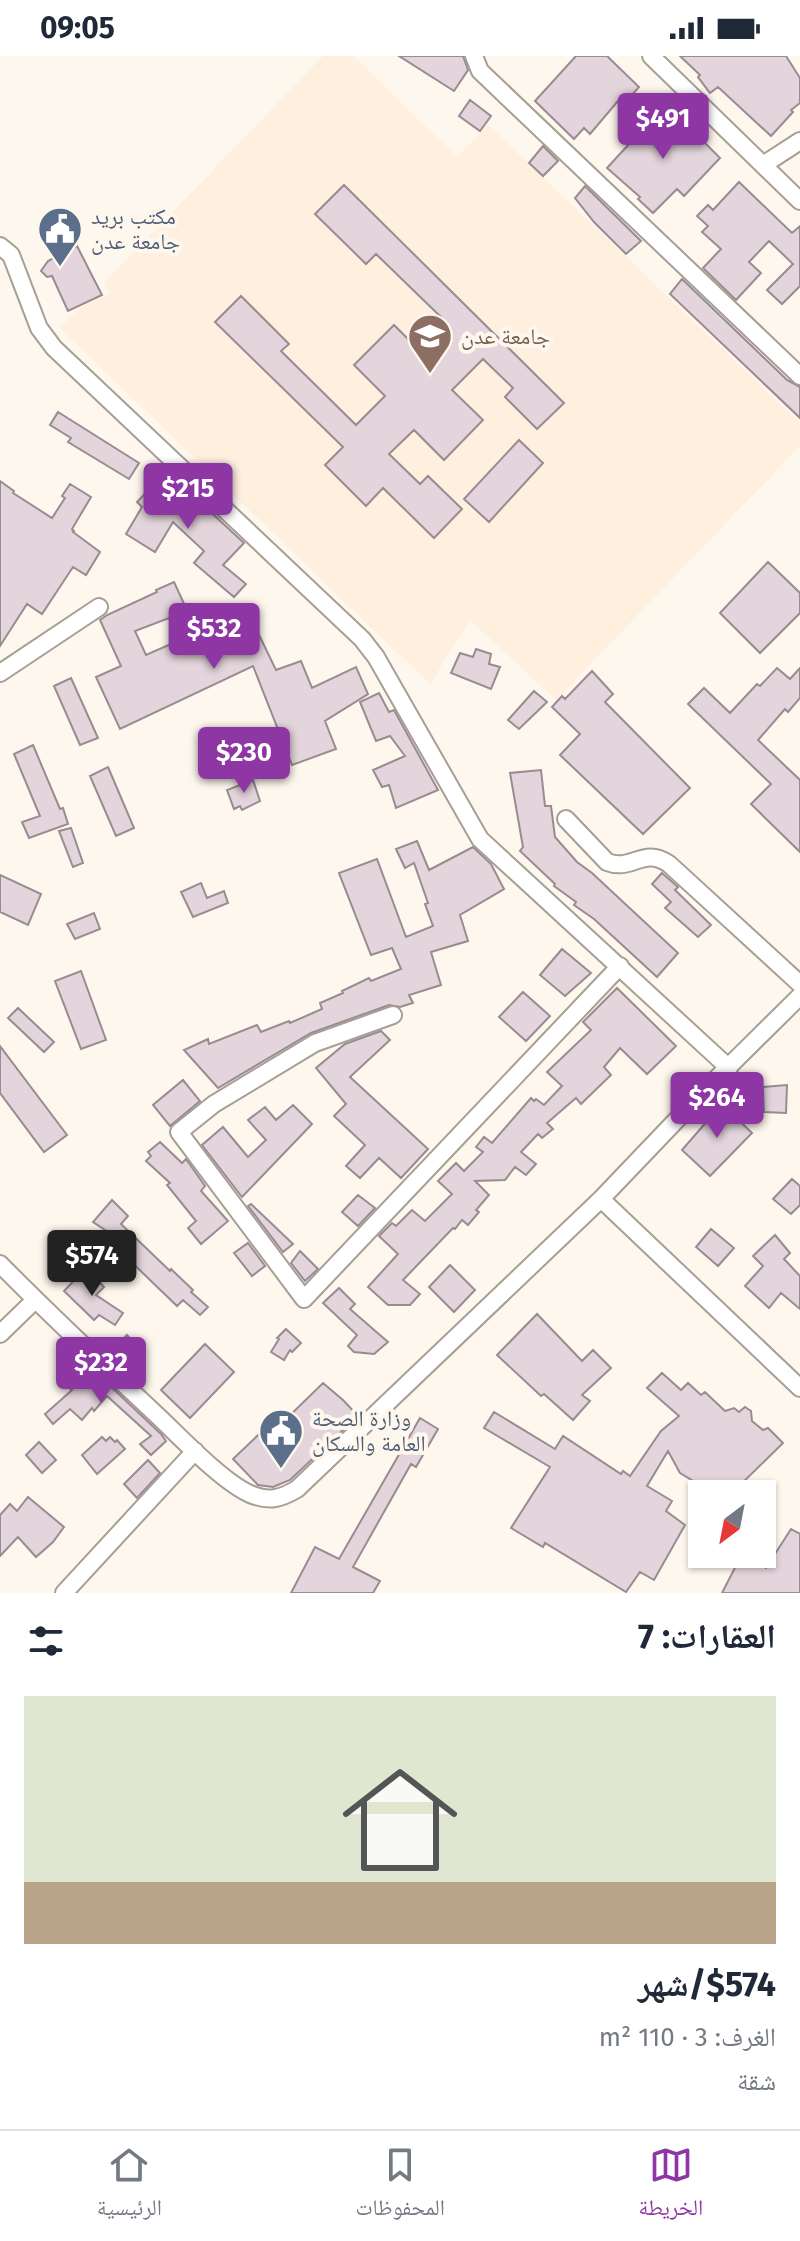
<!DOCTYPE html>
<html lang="ar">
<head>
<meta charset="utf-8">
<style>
  body { margin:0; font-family:"Fira Sans","Noto Naskh Arabic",sans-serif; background:#f6f6f7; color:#1f2937; direction:rtl; height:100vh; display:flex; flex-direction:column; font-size:30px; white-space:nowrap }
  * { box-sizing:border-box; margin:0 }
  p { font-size:26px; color:#747a83 }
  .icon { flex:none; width:44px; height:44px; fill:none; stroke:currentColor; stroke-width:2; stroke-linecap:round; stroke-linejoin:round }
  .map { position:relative; height:1537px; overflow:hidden; direction:ltr }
  .panel { display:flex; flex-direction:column; background:#fff; flex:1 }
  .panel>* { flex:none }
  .needle { width:52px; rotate:212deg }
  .fabs { position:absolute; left:688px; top:1424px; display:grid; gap:16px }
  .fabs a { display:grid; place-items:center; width:88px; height:88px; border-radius:0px; background:#fff; box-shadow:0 2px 6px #0004; font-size:40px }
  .price { position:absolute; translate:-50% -68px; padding:0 18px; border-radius:8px; background:#8e37a4; color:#fff; font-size:26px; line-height:52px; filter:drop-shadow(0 2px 4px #0008) }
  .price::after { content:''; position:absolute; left:50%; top:48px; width:24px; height:18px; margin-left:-12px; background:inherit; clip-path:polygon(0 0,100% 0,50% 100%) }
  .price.on { background:#222; color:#fff }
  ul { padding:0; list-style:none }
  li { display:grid; align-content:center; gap:16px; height:424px; padding:0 24px }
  li span { display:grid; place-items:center; height:248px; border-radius:0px; color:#555 }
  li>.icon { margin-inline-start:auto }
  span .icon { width:144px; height:144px; fill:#fffc; stroke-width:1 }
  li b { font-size:34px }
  h2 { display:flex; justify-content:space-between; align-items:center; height:96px; padding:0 24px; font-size:34px }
  .status { display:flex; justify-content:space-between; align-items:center; height:56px; padding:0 40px; background:#fff; direction:ltr }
  .status svg { height:22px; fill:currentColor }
  .menu { display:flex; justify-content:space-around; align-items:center; height:112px; border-top:2px solid #e0e1e3; background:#fff; font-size:22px; color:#747a83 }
  .menu a { display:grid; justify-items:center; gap:4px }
  .menu .on { color:#8e37a4 }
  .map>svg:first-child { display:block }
  .built { fill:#feefde }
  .building { fill:#e3d5db; stroke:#988b91; stroke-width:2; fill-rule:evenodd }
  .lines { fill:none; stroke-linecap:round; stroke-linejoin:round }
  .minor-casing { stroke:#a79e94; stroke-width:20 }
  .minor { stroke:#fff; stroke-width:16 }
  .labels { text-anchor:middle; stroke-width:8; stroke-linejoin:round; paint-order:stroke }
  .service-label { font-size:22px; fill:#4e5e75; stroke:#fef7ee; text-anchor:start }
  .education-label { font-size:22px; fill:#785e54; stroke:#fef7ee; text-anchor:start }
</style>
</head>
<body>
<div class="status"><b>09:05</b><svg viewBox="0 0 49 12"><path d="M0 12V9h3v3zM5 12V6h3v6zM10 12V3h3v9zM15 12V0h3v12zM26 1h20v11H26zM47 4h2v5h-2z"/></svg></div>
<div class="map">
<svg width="800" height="1537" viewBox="0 0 800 1537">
  <rect width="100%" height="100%" fill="#fef7ee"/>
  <path class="built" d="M323,0H353L457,101L488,69L800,367V390L556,644L470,564L430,628L60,272L81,251L111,237L104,227Z"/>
  <path class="building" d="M399,0H463L468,14L454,35Z
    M576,0H607L639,31L623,49L618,45L590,78L584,72L574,83L535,45Z
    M680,0H786L800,22V47L791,54L793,56L771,80L718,31L710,37L698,21L700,19Z
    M470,44L491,60L480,75L459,60Z
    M664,50L695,81L697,79L720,102L684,140L677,133L653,157L638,143L640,141L607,112Z
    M543,90L558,105L543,120L529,107Z
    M739,126L792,177L800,170V230L782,248L767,234L793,208L769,185L749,206L761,217L736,244L703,212L721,193L702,176L708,170L697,160L708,149L713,154Z
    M344,129L564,347L537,373L505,341L513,332L483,303L452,334L483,364L444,404L414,374L389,398L420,428L428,420L462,453L434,482L383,432L366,450L325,409L343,391L215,266L241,240L289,288L281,295L356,369L385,340L354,309L394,269L417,292L444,264L376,198L366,208L315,158Z
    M585,130L641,185L626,198L594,166L575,142Z
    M77,190L102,239L68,255L52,220L47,221L41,215L48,205Z
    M682,223L787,324L800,331V362L670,238Z
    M58,356L139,407L129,423L68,386L71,382L50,369Z
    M519,384L543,407L489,466L464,443Z
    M160,422L184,443L190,437L244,487L223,509L246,528L234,541L194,507L204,495L173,466L155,496L126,478L142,451L137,446Z
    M0,425L14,435L13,437L52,462L65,442L62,440L70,428L91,441L72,473L74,475L73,476L100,496L86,519L73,511L42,558L27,548L0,590Z
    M768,506L800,537V557L760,597L720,557Z
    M174,526L197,576L247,554L276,614L301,605L312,632L356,611L368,638L325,665L336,693L292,709L253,610L120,673L96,621L121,610L100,564L107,559L157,536L156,534ZM169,562L178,585L146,599L135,575Z
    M476,593L491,598L489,608L500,611L491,633L451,617L460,597L473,601Z
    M777,612L790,623L800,612V642L788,656L785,653L758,684L800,724V796L751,748L771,728L688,648L704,632L730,657L757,628L760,630Z
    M592,615L613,638L605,646L690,732L643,778L560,699L580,678L552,651L562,640L565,643Z
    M71,622L98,682L80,689L54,630Z
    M534,635L547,646L519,673L508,664Z
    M379,637L389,656L394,654L438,734L396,752L389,729L382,731L373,714L405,700L390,680L376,685L360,646Z
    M33,689L60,753L63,752L68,768L29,782L22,766L40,760L14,698Z
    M108,711L134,772L116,780L90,720Z
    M541,714L545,750H551L555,781L577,806L592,817L678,897L657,921L594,863L574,849L576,846L554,830L555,828L520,795L523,791L510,717Z
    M253,724L260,745L242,754L240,750L234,753L227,734Z
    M71,772L83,807L73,811L59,775Z
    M417,785L429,814L473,791L491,808L504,833L460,859L468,885L431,896L441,929L409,939L413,947L400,951L389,949L311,977L218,1032L184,994L208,983L209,988L257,969L261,976L289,965L290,967L322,953L320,947L343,937L342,935L369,922L371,925L401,913L392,892L371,899L339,817L377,803L406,881L433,870L425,848L428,847L414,807L405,812L396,793Z
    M662,817L678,831L675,834L711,869L698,881L665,852L671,846L652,828Z
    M0,819L41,838L28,869L0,856Z
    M201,827L207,842L224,835L228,847L193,861L181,836Z
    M94,857L100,873L75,883L67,868Z
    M562,893L591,917L565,940L540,919Z
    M81,915L106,984L81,993L55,925Z
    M617,932L676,990L647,1018L620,992L604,1011L611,1019L581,1048L576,1042L547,1067L553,1073L542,1082L538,1078L521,1096L536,1108L526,1119L515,1111L505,1124L475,1125L489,1139L476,1154L479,1156L468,1169L462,1164L455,1173L453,1172L403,1224L420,1238L410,1249H388L368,1231L398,1198L379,1180L392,1167L396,1170L412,1154L425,1165L452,1138L438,1125L456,1107L464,1115L483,1096L476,1091L484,1081L492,1087L531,1042L534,1045L536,1043L544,1049L562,1030L547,1016L591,974L583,966Z
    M523,936L550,960L526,985L499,961Z
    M18,952L54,986L44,996L8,962Z
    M381,975L390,984L350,1021L428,1093L401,1122L379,1102L360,1122L346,1110L365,1089L334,1060L346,1048L316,1012L345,988Z
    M0,990L67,1079L44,1096L0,1037Z
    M183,1024L200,1045L170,1070L153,1049Z
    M787,1029L786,1057L764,1056L763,1031Z
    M722,1048L752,1077L710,1120L682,1094Z
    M293,1049L312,1068L242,1141L202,1089L223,1071L248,1101L266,1084L248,1064L265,1051L276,1064Z
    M160,1086L182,1107L186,1103L205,1130L201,1135L228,1165L201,1188L188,1172L196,1165L167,1129L170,1127L146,1105L151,1100L148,1096Z
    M792,1123L800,1130V1149L791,1158L773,1143Z
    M358,1139L375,1152L358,1170L342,1156Z
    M112,1144L128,1160L121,1168L170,1215L171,1213L193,1234L191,1236L208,1251L200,1259L183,1244L177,1250L122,1197L118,1201L108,1191L117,1182L93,1166Z
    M251,1148L293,1188L283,1196L248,1150Z
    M711,1173L734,1192L718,1210L696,1191Z
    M775,1179L790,1197L784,1203L800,1220V1253L781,1237L769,1252L745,1230L763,1210L753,1200Z
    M248,1187L265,1210L252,1220L234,1197Z
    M300,1195L318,1213L305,1225L291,1207Z
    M450,1209L475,1234L454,1256L429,1231Z
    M86,1212L104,1231L96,1239L123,1257L115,1269L99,1259L94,1264L64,1235Z
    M339,1232L355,1248L350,1253L388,1286L374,1298L354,1296L348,1290L357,1279L323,1247Z
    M537,1258L582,1305L593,1294L611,1312L582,1339L590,1345L573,1364L544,1338L541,1340L497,1299Z
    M286,1273L301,1287L292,1296L290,1294L284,1304L271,1296L279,1283L277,1282Z
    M127,1279L138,1291L133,1295L142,1302L127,1316L108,1298Z
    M205,1288L234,1316L190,1362L161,1334Z
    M89,1310L161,1378L166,1385L151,1399L140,1388L151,1380L107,1340L94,1355L92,1352L82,1364L70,1353L53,1368L45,1358L72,1334L69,1332Z
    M662,1317L681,1334L688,1327L701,1339L705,1336L725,1355L734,1352L739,1356L745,1351L751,1355L752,1365L763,1374L768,1372L783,1387L731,1438H715L680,1417L668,1395L647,1430L672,1445L666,1455L685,1469L654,1524L640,1516L626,1536L545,1487L543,1491L511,1472L550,1411L484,1372L494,1356L555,1393L563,1380L621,1418L623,1415L630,1420L661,1375L679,1360L647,1332Z
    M323,1327L343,1344L358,1360L290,1424L273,1431L258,1429L233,1403L275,1363L280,1369Z
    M420,1362L438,1373L416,1411L411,1408L353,1511L380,1525L373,1537H291L315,1491L339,1503Z
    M102,1381L106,1385L110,1381L115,1386L117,1384L125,1393L97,1418L82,1399Z
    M39,1386L56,1404L42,1417L26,1399Z
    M148,1404L160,1417L137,1442L124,1428Z
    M28,1441L64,1471L53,1486L36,1501L18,1481L0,1500V1459L10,1448L17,1455Z
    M791,1473L800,1478V1537H722L742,1498L766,1512Z"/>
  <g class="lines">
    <g class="minor-casing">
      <path id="minor" d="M474,0L480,15L800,320
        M651,0L800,145
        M763,109L800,85
        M0,190L11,199L39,272L54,292L362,583L376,601L480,783L729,1012
        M0,617L99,551
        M566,763L607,806C632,816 643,790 669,808L800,928
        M393,959L315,987L214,1048L179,1076L304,1243L620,910
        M601,1143L800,1332
        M0,1208C52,1261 107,1312 160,1362C183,1384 223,1426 250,1438C269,1446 280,1443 297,1433L601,1143L708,1031L800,940
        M0,1278L35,1244
        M64,1537L195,1395"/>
    </g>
    <use href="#minor" class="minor"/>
  </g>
  <defs>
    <g id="civic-pin" transform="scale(2.3)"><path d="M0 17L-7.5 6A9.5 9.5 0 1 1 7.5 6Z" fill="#5c6f8a" stroke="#fef7ee"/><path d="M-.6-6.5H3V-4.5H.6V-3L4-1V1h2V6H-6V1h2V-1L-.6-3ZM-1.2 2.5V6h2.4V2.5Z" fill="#fff"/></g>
    <g id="university-pin" transform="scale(2.3)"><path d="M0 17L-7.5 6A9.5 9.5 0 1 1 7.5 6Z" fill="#8d6e63" stroke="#fef7ee"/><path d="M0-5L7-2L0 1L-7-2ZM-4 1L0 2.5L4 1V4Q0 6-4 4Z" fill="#fff"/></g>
  </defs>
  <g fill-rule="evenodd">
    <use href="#civic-pin" x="60" y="173"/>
    <use href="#university-pin" x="430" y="280"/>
    <use href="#civic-pin" x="281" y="1375"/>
  </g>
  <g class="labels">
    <g class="service-label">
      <text x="91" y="168">مكتب بريد<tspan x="91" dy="25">جامعة عدن</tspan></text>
      <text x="312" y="1370">وزارة الصحة<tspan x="312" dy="25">العامة والسكان</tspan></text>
    </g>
    <g class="education-label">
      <text x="461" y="288">جامعة عدن</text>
    </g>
  </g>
</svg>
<div class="fabs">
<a><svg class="needle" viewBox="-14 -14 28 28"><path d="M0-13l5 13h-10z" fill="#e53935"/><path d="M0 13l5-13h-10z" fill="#747a83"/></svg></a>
</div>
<b class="price" style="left:663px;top:105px">$491</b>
<b class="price" style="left:188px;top:475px">$215</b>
<b class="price" style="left:214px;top:615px">$532</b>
<b class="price" style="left:244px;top:739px">$230</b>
<b class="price" style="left:717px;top:1084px">$264</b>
<b class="price on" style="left:92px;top:1242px">$574</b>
<b class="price" style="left:101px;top:1349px">$232</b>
</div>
<section class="panel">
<h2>العقارات: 7<svg class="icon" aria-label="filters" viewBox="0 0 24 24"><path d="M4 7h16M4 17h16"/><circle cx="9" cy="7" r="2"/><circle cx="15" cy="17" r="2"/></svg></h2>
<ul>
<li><span style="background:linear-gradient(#dfe7d0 75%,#b9a48a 0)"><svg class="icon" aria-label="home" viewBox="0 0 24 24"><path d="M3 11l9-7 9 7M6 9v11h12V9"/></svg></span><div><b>$574/شهر</b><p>الغرف: 3 · 110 m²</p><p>شقة</p></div></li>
</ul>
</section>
<nav class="menu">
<a class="on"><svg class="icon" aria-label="map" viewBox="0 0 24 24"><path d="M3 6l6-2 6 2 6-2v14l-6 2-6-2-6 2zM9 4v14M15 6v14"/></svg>الخريطة</a>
<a><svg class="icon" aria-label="saved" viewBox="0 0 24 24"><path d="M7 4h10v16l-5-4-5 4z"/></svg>المحفوظات</a>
<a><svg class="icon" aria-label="home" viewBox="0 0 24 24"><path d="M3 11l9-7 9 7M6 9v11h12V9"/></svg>الرئيسية</a>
</nav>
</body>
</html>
